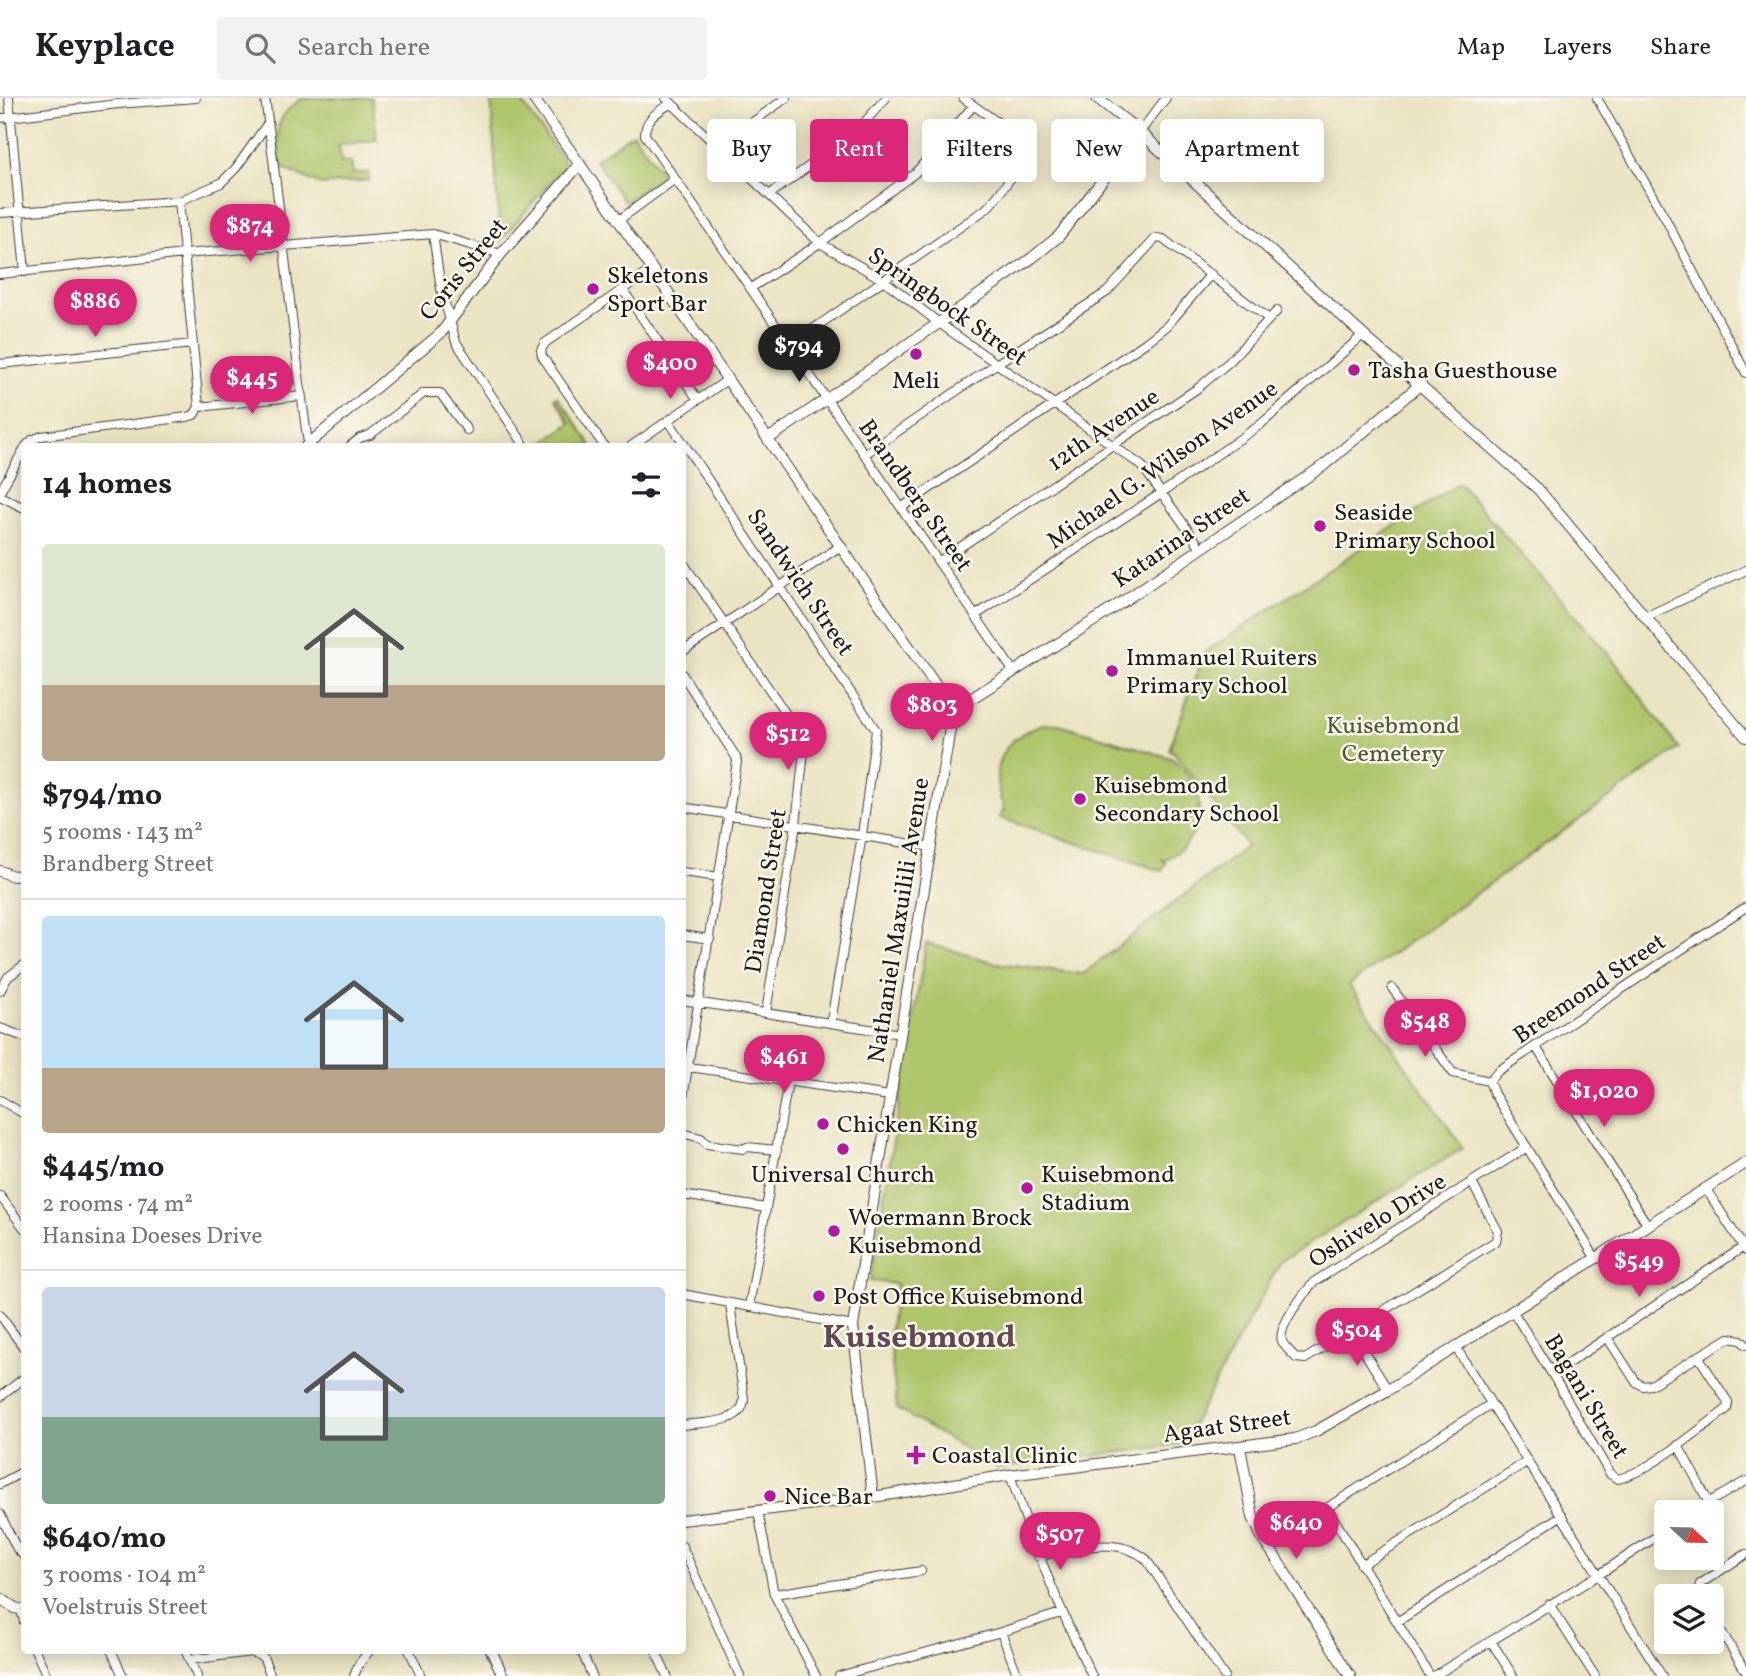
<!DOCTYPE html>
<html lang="en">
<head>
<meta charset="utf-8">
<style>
  body { margin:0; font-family:Vollkorn,serif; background:#f2f2f2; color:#202124; height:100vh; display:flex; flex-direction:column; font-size:26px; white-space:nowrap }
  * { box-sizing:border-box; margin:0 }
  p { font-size:23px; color:#757577 }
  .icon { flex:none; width:38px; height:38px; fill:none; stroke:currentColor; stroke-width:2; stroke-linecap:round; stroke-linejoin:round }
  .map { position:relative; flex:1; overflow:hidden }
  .details { position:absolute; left:21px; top:345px; width:665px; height:1211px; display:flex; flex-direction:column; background:#fff; border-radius:7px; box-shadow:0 4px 18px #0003 }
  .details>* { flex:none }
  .guide { position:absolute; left:707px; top:21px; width:665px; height:63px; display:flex; gap:14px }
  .needle { width:46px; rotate:112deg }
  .controls { position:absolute; left:1654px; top:1402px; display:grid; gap:14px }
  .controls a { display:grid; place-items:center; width:70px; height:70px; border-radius:7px; background:#fff; box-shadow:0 4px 18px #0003; font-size:35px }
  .price { position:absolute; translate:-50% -60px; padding:0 16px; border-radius:24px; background:#db2777; color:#fff; font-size:23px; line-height:46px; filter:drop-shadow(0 2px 4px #0008) }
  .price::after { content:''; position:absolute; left:50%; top:42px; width:21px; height:16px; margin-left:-10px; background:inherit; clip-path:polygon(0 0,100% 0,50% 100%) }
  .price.selected { background:#222; color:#fff }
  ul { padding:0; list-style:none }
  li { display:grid; align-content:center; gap:14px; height:371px; padding:0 21px }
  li+li { border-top:2px solid #e0e0e0 }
  li span { display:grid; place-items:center; height:217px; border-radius:7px; color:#555 }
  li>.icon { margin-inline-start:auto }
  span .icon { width:126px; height:126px; fill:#fffc; stroke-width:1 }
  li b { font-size:30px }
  h2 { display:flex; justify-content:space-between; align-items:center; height:84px; padding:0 21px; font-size:30px }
  .chip { padding:0 24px; border-radius:7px; background:#fff; box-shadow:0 4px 18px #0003; font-size:24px; line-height:63px }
  .chip.selected { background:#db2777; color:#fff }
  header { display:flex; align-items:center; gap:42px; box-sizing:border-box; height:98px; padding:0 35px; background:#fff; border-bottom:2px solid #e0e0e0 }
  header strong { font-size:33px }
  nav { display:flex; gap:38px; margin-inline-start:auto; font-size:24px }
  .search { width:490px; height:63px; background:#f2f2f2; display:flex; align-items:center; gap:18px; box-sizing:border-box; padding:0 24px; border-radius:7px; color:#757577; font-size:26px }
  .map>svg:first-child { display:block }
  .green { fill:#aec56a; stroke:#657043; stroke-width:2 }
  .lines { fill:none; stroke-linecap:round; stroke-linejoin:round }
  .minor-casing { stroke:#3b3a35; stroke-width:10 }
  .tertiary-casing { stroke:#3b3a35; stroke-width:12 }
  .minor { stroke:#fff; stroke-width:8 }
  .tertiary { stroke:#fff; stroke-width:10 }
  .poi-dot { fill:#b5179e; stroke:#fbf7ec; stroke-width:2.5 }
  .labels { text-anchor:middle; stroke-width:5; stroke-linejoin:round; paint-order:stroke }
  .street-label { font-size:24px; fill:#1c1c1c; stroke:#fbf7ec }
  .poi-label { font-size:24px; fill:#1c1c1c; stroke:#fbf7ec; text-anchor:start }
  .park-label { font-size:24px; fill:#4f5737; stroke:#fbf7ec }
  .district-label { font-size:32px; font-weight:bold; fill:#634752; stroke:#fbf7ec }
</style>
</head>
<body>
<header>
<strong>Keyplace</strong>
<div class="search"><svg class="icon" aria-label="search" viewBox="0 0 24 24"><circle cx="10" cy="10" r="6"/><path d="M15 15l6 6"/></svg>Search here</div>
<nav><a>Map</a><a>Layers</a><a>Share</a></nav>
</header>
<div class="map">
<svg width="1746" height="1578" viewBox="0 0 1746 1578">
  <rect width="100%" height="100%" fill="#fbf7ec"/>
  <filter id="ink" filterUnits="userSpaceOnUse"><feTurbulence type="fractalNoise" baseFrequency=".0143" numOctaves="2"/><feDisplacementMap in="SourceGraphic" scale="14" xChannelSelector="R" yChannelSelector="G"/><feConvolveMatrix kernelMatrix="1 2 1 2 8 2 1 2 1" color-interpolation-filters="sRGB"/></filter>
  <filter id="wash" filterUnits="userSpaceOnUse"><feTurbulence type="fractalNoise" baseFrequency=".00686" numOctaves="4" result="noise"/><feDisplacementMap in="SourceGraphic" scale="28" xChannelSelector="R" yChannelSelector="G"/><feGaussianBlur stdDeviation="1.57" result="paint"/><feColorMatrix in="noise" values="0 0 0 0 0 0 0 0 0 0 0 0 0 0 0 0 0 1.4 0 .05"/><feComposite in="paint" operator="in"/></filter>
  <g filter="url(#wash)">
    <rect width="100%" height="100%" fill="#ebe4c3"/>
    <path class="green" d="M302,0H372L377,42L339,47L341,65L351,64L353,76L368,74L369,82L321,87L281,69C277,34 271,22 302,0Z
      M491,0H519L566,66L500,143Z
      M633,35L663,77L625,104L595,62Z
      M558,298L592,348H538L571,325L555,300Z
      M1459,385L1611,559L1679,650L1349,887L1463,1050L1281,1163L1182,1346L998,1370L897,1311L889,1237L896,1186L870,1183L926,845L996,865L1083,876L1247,748L1174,654L1169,652L1204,555Z
      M1042,626H1059L1171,660C1211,686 1208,746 1162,762L1166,764L1162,773L1000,720L1004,710C987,668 1001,642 1042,626Z"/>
  </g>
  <g filter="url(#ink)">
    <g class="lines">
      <g class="minor-casing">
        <path id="minor" d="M9,0L25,174
          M265,0C281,115 292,231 308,346L310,347
          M666,0L820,145L885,183L939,225L1142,368L1201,450
          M1597,0L1664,118L1746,275
          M671,5C658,14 645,20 645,37L1014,574
          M0,20L118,6L196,0
          M1140,34L1166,0
          M718,49L786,0
          M769,97L855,35L886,0
          M179,103L199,309
          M0,115L179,103L221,85L236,70L268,25
          M619,122L675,81
          M433,136L501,156
          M0,176L184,156L433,136L441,191L456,244L525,348
          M751,190L820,145L915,75L973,8
          M623,192L698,302
          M790,247L986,111C996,101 1019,71 1022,58C1025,50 1020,43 1016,37L963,0
          M0,266L193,246
          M199,309L301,298
          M668,322L876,632L862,737L831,924
          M26,348L32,342L42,338L187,319L194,317L199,309
          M350,348L360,340L370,337L424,295H440L467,332
          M604,348L542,258L541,252L545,245L651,172
          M631,348L727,282
          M865,356L996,266L1107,194L1156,140L1163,141L1269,221
          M0,394L24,351
          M0,398L24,410
          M901,410L1145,245L1167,228L1211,176
          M682,463L805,644L796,726L766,914
          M938,464L1198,290L1229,264L1277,213
          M976,517L1163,394L1260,327L1363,237
          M1645,519L1746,472
          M682,554L839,449
          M682,576L736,659L737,664L682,1006
          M682,709L931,749
          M682,774L719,779
          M682,837L710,841
          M1392,890L1453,975L1489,983
          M0,893L8,879L24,867
          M682,902L901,936
          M0,930L24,939
          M1536,949L1648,1128
          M682,968L890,998
          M0,1002L24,1016
          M682,1035L701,1040L707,1046L743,1051L747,1049L777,1052
          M1472,1085L1498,1133L1496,1143L1305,1261L1296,1260C1292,1255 1284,1249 1282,1243C1277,1229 1305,1194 1314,1184L1527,1049
          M1706,1091L1746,1153
          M682,1097L766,1110
          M0,1098L24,1130
          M1596,1161L1494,996L1489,983L1498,973L1746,809
          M682,1196L853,1228
          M749,1209L788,983
          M1512,1212L1552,1276L1610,1376L1618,1381C1652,1372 1697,1333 1727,1311L1728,1304L1698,1258
          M0,1217L24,1250
          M1351,1233L1388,1292
          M1607,1239L1636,1284L1643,1288L1651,1287L1729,1240L1741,1242L1746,1247
          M1455,1248L1662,1578
          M1552,1276L1742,1150
          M0,1299L24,1280
          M682,1327C702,1324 743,1327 744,1301L730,1206
          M1678,1347L1708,1403
          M1010,1377C1034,1447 1059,1511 1092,1578
          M0,1386L24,1373
          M1328,1411L1430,1578
          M758,1413L774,1496L816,1578
          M1692,1414L1746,1383
          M0,1416L17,1451L24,1458
          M1268,1447L1491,1306
          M682,1448L740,1578
          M1038,1458C1073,1452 1115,1436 1146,1461L1224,1578
          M1361,1467L1528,1363
          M774,1496L921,1473
          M1699,1498L1697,1495L1700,1486L1746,1456
          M1549,1506L1595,1578
          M21,1512L24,1524
          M1712,1518L1746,1574
          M1397,1524L1562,1417
          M1001,1534L1018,1578
          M1491,1543L1513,1578
          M35,1552L47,1578
          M111,1552L123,1578
          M185,1552L197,1578
          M409,1552L421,1578
          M581,1552L592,1578
          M655,1552L667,1578
          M190,1562L251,1554L263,1559L271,1578
          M354,1578L359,1566L370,1552
          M839,1578L1001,1534L1061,1515
          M1434,1578L1600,1476L1666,1432"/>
      </g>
      <g class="tertiary-casing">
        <path id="tertiary" d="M533,0C677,202 811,409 953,612L853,1228L873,1399
          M1097,0L1140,34L1363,237L1538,391L1746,639
          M768,341L939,225L1032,160L1059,138L1140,34
          M306,348L441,235L501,156L580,66
          M953,612L1100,519L1323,368L1421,286
          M0,773L13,778L24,777
          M1240,1349L1253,1419L1260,1435L1350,1578
          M682,1422L873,1399L1010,1377L1295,1341L1316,1333L1388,1292L1746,1065
          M0,1500L15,1510L24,1512
          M491,1552L503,1578"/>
      </g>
      <use href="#minor" class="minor"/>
      <use href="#tertiary" class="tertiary"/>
    </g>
  </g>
  <g class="poi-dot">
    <circle cx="593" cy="191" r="7"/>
    <circle cx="916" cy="256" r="7"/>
    <circle cx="1354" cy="272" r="7"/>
    <circle cx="1320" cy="428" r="7"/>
    <circle cx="1112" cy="573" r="7"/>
    <circle cx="1080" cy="701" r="7"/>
    <circle cx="823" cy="1026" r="7"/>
    <circle cx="843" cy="1051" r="7"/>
    <circle cx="1027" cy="1090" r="7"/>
    <circle cx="834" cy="1133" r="7"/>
    <circle cx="819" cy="1198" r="7"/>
    <path d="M912.5 1346.5h7v7h7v7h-7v7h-7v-7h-7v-7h7z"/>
    <circle cx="770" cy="1398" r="7"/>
  </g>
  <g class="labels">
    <g class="street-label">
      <text transform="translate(463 171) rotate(-51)" y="8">Coris Street</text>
      <text transform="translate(948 208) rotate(35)" y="8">Springbock Street</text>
      <text transform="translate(1103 331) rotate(-34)" y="8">12th Avenue</text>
      <text transform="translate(1162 366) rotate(-35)" y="8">Michael G. Wilson Avenue</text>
      <text transform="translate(916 397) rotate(55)" y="8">Brandberg Street</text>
      <text transform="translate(1181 439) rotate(-34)" y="8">Katarina Street</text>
      <text transform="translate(801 484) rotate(56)" y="8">Sandwich Street</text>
      <text transform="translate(765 793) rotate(-81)" y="8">Diamond Street</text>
      <text transform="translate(898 822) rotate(-81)" y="8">Nathaniel Maxuilili Avenue</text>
      <text transform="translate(1589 890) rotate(-34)" y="8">Breemond Street</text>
      <text transform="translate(1377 1122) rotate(-32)" y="8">Oshivelo Drive</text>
      <text transform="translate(1587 1298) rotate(59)" y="8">Bagani Street</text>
      <text transform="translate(1227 1327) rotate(-8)" y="8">Agaat Street</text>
    </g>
    <g class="poi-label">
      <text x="607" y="185">Skeletons<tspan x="607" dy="28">Sport Bar</tspan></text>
      <text x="1368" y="280">Tasha Guesthouse</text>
      <text x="916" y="290" text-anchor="middle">Meli</text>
      <text x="1334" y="422">Seaside<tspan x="1334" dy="28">Primary School</tspan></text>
      <text x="1126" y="567">Immanuel Ruiters<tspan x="1126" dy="28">Primary School</tspan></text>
      <text x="1094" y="695">Kuisebmond<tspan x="1094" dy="28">Secondary School</tspan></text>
      <text x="837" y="1034">Chicken King</text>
      <text x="843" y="1084" text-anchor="middle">Universal Church</text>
      <text x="1041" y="1084">Kuisebmond<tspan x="1041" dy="28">Stadium</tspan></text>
      <text x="848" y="1127">Woermann Brock<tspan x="848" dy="28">Kuisebmond</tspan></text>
      <text x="833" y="1206">Post Office Kuisebmond</text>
      <text x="932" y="1365">Coastal Clinic</text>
      <text x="784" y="1406">Nice Bar</text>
    </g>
    <g class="park-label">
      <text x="1393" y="635">Kuisebmond<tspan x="1393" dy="28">Cemetery</tspan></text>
    </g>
    <g class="district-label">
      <text x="919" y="1249">Kuisebmond</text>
    </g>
  </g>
</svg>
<div class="controls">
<a><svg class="needle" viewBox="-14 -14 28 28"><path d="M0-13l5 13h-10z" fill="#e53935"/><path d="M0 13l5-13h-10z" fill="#757577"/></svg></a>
<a><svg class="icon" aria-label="layers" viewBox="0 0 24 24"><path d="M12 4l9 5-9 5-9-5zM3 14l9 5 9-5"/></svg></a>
</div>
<b class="price" style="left:250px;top:166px">$874</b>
<b class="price" style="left:95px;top:241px">$886</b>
<b class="price selected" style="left:799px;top:286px">$794</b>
<b class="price" style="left:670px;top:303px">$400</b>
<b class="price" style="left:252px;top:318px">$445</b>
<b class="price" style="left:932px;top:645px">$803</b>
<b class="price" style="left:788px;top:674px">$512</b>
<b class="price" style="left:1425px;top:961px">$548</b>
<b class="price" style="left:784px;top:997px">$461</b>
<b class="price" style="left:1604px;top:1031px">$1,020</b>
<b class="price" style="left:1639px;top:1201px">$549</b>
<b class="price" style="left:1357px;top:1270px">$504</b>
<b class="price" style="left:1296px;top:1463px">$640</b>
<b class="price" style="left:1060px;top:1474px">$507</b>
<div class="guide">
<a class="chip">Buy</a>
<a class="chip selected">Rent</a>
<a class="chip">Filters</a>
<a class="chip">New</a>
<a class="chip">Apartment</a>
</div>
<section class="details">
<h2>14 homes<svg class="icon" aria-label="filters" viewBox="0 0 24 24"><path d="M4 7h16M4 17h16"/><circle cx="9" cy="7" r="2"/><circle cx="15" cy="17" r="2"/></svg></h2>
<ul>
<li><span style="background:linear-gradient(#dfe7d0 65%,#b9a48a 0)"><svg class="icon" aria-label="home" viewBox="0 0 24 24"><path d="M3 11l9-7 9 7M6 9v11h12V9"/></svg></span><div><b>$794/mo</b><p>5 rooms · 143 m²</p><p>Brandberg Street</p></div></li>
<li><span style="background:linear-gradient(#bfe0f5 70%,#b9a48a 0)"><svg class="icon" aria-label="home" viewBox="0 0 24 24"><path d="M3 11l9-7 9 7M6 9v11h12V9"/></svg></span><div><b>$445/mo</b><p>2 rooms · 74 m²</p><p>Hansina Doeses Drive</p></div></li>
<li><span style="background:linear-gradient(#c9d6e8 60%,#7fa58c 0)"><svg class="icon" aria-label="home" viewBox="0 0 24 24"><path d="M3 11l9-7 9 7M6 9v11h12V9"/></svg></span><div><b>$640/mo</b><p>3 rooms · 104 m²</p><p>Voelstruis Street</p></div></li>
</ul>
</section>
</div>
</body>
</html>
